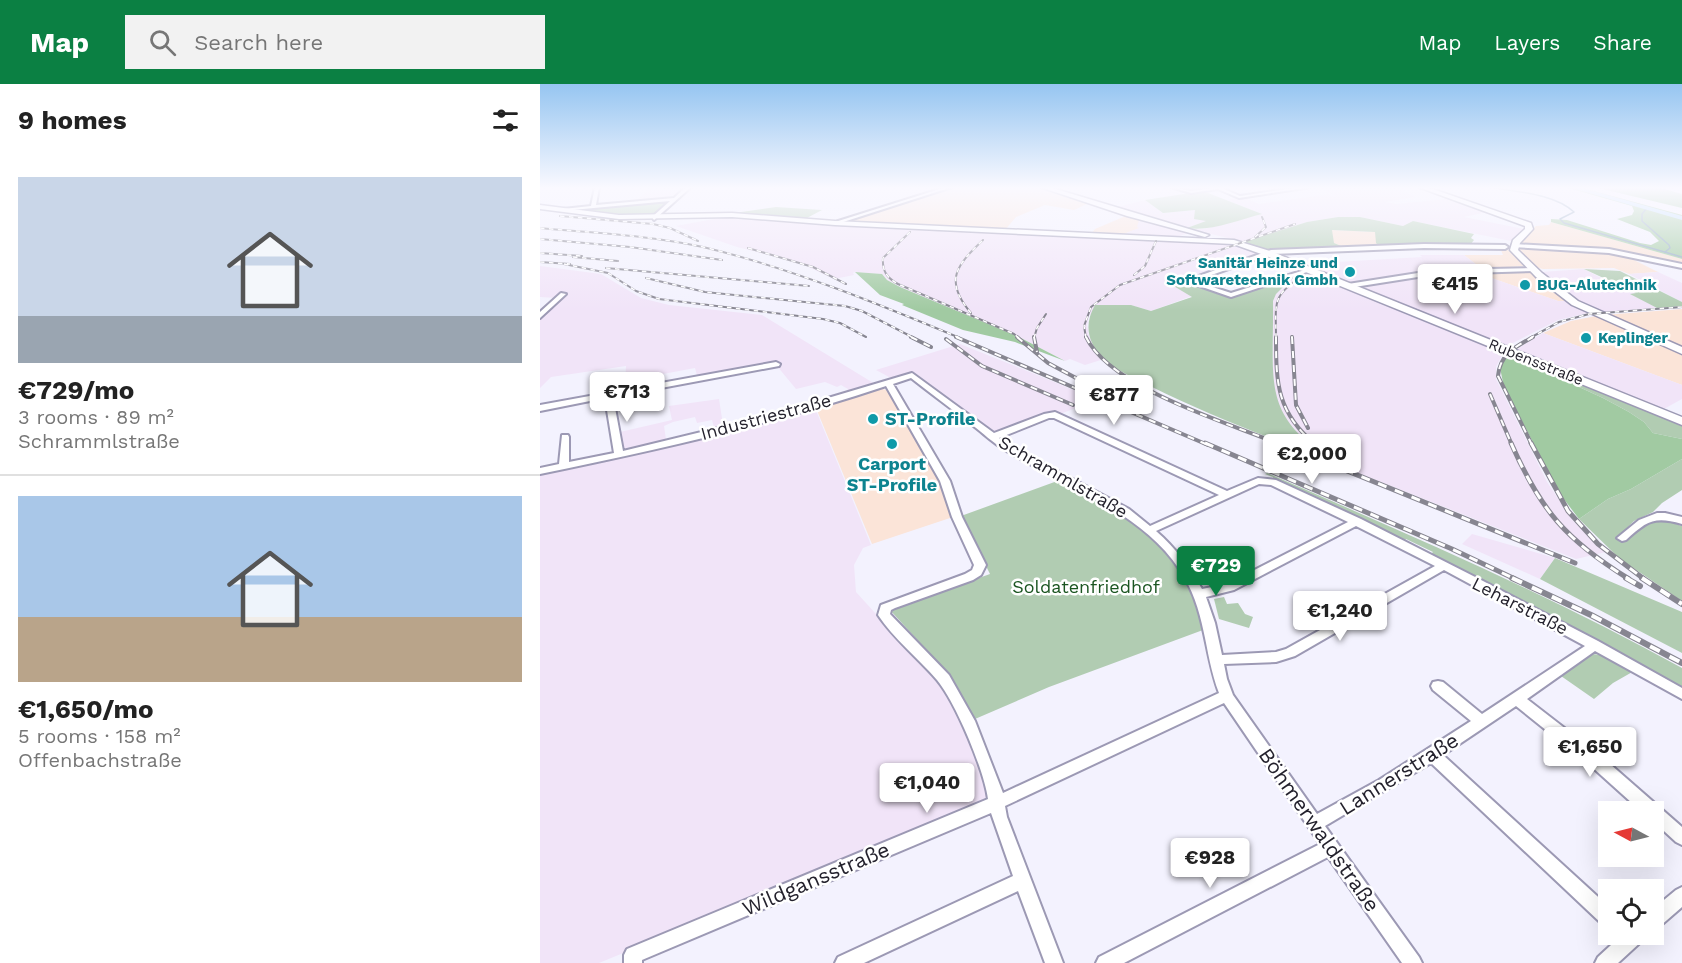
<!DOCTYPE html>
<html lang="en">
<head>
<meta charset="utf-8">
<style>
  body { margin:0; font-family:"Work Sans",sans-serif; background:#f2f2f2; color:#222; height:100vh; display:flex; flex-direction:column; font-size:22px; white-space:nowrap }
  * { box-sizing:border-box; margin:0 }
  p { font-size:20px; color:#767676 }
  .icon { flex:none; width:33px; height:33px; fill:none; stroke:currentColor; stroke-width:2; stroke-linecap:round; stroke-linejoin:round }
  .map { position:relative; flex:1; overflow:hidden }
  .side { display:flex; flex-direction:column; background:#fff; width:540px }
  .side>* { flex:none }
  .needle { width:39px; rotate:277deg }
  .fabs { position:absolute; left:1058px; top:717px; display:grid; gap:12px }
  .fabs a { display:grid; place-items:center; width:66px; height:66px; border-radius:0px; background:#fff; box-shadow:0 6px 24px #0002; font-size:30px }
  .price { position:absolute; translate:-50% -51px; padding:0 14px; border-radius:6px; background:#fff; color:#222; font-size:20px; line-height:39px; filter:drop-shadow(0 2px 3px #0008) }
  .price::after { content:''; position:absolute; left:50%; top:36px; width:18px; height:14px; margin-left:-9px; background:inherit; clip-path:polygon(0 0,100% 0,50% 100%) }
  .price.selected { background:#0b8043; color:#fff }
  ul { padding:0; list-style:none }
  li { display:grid; align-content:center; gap:12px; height:318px; padding:0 18px }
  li+li { border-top:2px solid #e0e0e0 }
  li span { display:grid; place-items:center; height:186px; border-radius:0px; color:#555 }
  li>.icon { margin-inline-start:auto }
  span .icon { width:108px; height:108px; fill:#fffc; stroke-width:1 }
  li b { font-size:26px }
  h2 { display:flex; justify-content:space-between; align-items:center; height:72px; padding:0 18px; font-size:26px }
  header { display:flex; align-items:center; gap:36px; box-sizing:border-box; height:84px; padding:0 30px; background:#0b8043; color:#fff }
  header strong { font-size:28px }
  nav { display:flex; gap:33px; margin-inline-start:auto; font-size:21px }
  .search { width:420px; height:54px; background:#f2f2f2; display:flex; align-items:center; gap:15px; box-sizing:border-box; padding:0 21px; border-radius:0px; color:#767676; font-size:22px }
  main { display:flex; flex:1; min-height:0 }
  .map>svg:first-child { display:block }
  .commercial { fill:#fbe4d8 }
  .industrial { fill:#f1e4f8 }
  .green { fill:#b1ccb2 }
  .forest { fill:#a1caa2 }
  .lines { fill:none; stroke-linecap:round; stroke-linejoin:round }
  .stream { stroke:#8ea6c0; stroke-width:1.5 }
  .river { fill:#bcdfff; fill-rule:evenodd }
  .street-casing { stroke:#9c99b4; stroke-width:4 }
  .secondary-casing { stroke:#9c99b4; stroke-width:3 }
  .street { fill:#fff; fill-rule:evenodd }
  .secondary { fill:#fff; fill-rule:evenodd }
  .rail-far3-casing { stroke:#878691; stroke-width:2 }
  .rail-far2-casing { stroke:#878691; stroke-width:4 }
  .rail-far1-casing { stroke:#878691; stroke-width:5 }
  .rail-casing { stroke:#878691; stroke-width:6 }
  .rail-far3 { stroke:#fff; stroke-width:1.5; stroke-dasharray:4.5; stroke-linecap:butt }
  .rail-far2 { stroke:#fff; stroke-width:2; stroke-dasharray:7; stroke-linecap:butt }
  .rail-far1 { stroke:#fff; stroke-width:3; stroke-dasharray:9; stroke-linecap:butt }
  .rail { stroke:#fff; stroke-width:4; stroke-dasharray:11; stroke-linecap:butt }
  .culture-dot { fill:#0f9aa8; stroke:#fff; stroke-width:2 }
  .labels { text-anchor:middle; stroke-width:5; stroke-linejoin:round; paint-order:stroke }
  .far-culture-label { font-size:15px; font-weight:bold; fill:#0d838f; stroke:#fff; text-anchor:start }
  .far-street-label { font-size:15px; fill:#24222d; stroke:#fff }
  .street-label { font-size:18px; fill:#24222d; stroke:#fff }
  .culture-label { font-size:18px; font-weight:bold; fill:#0d838f; stroke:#fff; text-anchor:start }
  .park-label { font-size:18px; fill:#1b5521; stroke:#fff }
  .near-street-label { font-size:21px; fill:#24222d; stroke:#fff }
</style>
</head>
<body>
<header>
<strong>Map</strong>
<div class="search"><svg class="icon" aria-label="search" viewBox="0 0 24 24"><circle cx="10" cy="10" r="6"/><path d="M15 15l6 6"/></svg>Search here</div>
<nav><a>Map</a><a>Layers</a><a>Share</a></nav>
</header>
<main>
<section class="side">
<h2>9 homes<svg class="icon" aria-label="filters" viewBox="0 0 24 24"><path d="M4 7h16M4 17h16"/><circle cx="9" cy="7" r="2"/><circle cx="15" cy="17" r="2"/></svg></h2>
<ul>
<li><span style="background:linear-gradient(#c9d6e8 75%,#9aa5b1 0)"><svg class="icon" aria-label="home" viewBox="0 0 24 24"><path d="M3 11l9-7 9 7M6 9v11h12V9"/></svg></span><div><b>€729/mo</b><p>3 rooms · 89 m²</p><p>Schrammlstraße</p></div></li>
<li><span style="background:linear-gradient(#a9c7e8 65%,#b9a48a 0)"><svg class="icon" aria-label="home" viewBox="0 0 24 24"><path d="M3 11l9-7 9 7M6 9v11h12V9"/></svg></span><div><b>€1,650/mo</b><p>5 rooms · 158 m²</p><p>Offenbachstraße</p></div></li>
</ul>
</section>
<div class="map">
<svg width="1142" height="879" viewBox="0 0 1142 879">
  <rect width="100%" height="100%" fill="#f3f2fe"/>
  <path class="commercial" d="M412,103H497L549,119L534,126L505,121L476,133L465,146L303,138L306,135Z
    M588,131L602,135L600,144L581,151L551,150L555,145Z
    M1011,138L1142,175V181L1072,166L989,163L978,159L996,142L1009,141Z
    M791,146L836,148L840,163L806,164L794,159Z
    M960,164L967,165L984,182L942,185L924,171H963Z
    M984,164L1036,165L1080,169L1118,188L1089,190L1074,184L1003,185L994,183L978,166Z
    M934,188L991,189L1028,217H1018Z
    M1142,225V265L1064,231Z
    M1056,232L1142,269V301L1003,249L1031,237Z
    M339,304L350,307L399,394L413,433L332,460L276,324Z"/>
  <path class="industrial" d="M144,103L133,114L95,118L109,105Z
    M780,103H877L859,105L875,113L845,118L857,120L907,115L947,128L924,133L984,145L971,157L873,137L863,142L820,133H798L767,138L704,158L651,145H664L721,130L687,116L702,113L719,120L788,110L797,114Z
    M605,116L623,129L655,126L667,137L647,144L574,124Z
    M177,132L472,150L689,160L719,170L633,200L652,212L611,227L591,221L549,231L547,241L549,252L564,275L545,281L530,275L525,277L479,253L360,203L347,196L341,190L315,188L313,189L314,191L294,195L260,179L197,163L136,142L179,134Z
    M602,135L651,148L634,154L581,151L599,144L597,143L599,136Z
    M880,171H924L942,185L888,187L813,198L804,197L772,185L796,178L882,173Z
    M0,182L61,190L101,214L129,221L222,231L335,300L304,310L308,305L301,301L297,303L285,298L256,305L237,282L158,295L155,284L107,293L101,297L85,300L86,282L11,293L0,304V234L26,209L23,208L17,214L0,213Z
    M1044,185L1063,195L1072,196L1098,209L1091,210L1117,224L1058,228L1025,209L1001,188Z
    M934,188L1018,217H1028L1048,229L1018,236L965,263L820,204L821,201L888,190Z
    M1118,188L1142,199V218L1089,190Z
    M768,189L963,269L956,283V295L1007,398L1033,437L1066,468L1036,475L803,383L762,354L746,336L736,317L733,302V217L736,210L747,198L743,197Z
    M1003,249L1142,301V315L1122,326L974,267Z
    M420,260L512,297L557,316L520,330L513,327L456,349L375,289L358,294L349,293L336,286Z
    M179,315L183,341L174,343L172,336L157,339L155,333L133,338L124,342L126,356L82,365L80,348L132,336L129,322Z
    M275,324L331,461L323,464L314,481L316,508L406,607L420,632L437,673L449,714L433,725L59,879H0V390L119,363Z
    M932,450L1015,474L1000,495L922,460Z"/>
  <path class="green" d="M663,107L722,130C698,136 670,148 647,144L666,137L654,135L655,126L623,129L605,116Z
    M129,117H131L113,132L36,127L43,125Z
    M236,123L282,126L265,135L187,130Z
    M798,133H820L863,142L873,137L934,150L931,154L934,156L930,161L840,163L836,159L835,148L792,146L794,159L806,164L729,167L704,158L767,138Z
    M1044,185L1080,187L1142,218V222L1117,224L1090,210L1096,209Z
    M643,197L691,214L743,197L748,198L736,210L733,217C734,304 720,333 803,383C739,357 672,333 610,302C594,294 575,286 563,274C547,258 544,240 555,221H591L611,227L652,213L632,201Z
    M967,270L1142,342V355L1113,349L1104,338L1089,328L1063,314Z
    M1142,375V406L1122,419L1113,428L1094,437L1077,454L1084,458C1097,446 1109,431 1129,437C1133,438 1137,441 1142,442V517L1080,475L1039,435L1068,415L1091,405Z
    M727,389C868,450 1008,510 1142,584V605L890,471L893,468L866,455L863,458L733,396V393L725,390Z
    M520,396C571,423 630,452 653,510C658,521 660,534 663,546L509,603L435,635L412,594L350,526L450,490L421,432Z
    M1015,474L1142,528V569L1000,495Z
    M684,513L687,520L698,519L705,530L713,533L709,544L679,535L674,515Z
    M1051,570L1064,571L1094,587L1073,599L1054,615L1021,592Z"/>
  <path class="forest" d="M1025,103H1039L1142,131V175L1011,138V135L1027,136L1100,159L1111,161L1119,157L1110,148L1077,135L1092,131L1094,127L1092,122Z
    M1054,103H1117L1142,110V124Z
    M315,188L342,190L347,196L360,203L479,253L525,277L475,258L423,246L362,221L364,220L340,211Z
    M967,270L1063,314L1089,328L1104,338L1113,349L1142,355V375L1091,405L1068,415L1039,435L1020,410L964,303L960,284Z"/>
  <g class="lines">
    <path class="stream" d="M949,103C975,108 1014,109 1034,128L1020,135L1024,139L1142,173
      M1107,124L1102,130V137L1129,161L1130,164L1125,168"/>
    <path class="river" d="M1028,103H1039L1142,132V136Z"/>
    <g class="street-casing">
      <path id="street" d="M55,103H59L56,121L134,114L146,103H151L114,136L112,133L130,117L21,127L23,125L51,122Z
        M406,103H412L297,140L292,139Z
        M631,103L651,107L679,103L700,112L761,103H771L699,114L678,105L651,109Z
        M884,160L965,161L968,163L965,165L884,164L732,170L654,197L691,209L768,185L773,186L691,213L645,197L731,166Z
        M974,160L1069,165L1142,180V184L1069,169L972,163V161Z
        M993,184L996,186L995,187L897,190L808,204L805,202L808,200L897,186Z
        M21,209L26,210L0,234V228Z
        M236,278L240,280L239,282L73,313L83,367L231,331L372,289L454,349L504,330L515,328L687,407L718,394L736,396L821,435L943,497L1058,557L1142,604V615L1055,567L987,615L1062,673L1142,743V761L1136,758L1113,737V728H1102L1052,683L976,622L903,671L1068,822V843L1062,840L891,679L785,742L879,873L882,879H862L788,773L584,879H556L559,873L780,760L684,619L465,722L467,733L523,879H505L478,807L324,879H295L298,873L473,792L451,729L102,876V879H84V871L87,865L448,715C444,686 416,619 397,596C379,575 353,554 338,531L341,521L425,490L432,486L434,481L412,433L400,397L346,302C233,340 116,366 0,390V384L19,380L22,351H28L29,353V378L74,369L65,314L0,327V321ZM371,294C391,310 412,325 432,341C443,349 453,359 465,366C522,401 601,427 639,485C667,526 663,567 679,609L463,709L435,637L409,591L350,530L351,526L355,524L433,496L441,491L446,481L422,433L410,397L353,300ZM509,334H514L679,411L610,442L589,425L469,361L459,354ZM719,400L731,401L808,438L687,500L662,505C649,483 636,464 616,447ZM816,442L895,482L746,565L736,568L682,571L675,539L666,513L694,506ZM904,486L1045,562L942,630L903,598L898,597L893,598L891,602L893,606L931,637L839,696L777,730L693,611L687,595L684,580L736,578L755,572Z
        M1117,429H1125L1142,433V440C1114,432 1107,437 1086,456L1082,457L1077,454L1099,436Z
        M1142,803V823L1119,843L1113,846V825L1136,806Z
        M1083,850H1106L1103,856L1078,879H1055L1058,873Z"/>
    </g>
    <g class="secondary-casing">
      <path id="secondary" d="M500,103H509L669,151L665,153L587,132Z
        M878,103H887L991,139L993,145L980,159L978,166L1002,189L1038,217L1142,263V270L1032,221L996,193L970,166L973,156L985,145V142Z
        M0,121L79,131L192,129L295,137L694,156L730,167L1142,333V341L724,171L693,160L295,141L192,133L79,135L0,125Z"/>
    </g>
    <use href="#street" class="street"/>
    <use href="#secondary" class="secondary"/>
    <g class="rail-far3-casing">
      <path id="rail-far3" d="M20,132L113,140L130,144L158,157
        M0,144C54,149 109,151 163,163C251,184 336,219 420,254
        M370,148L343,174C342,187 347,194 358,200L474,250L479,254
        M715,153L726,143L722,133
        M0,155L90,163L182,176
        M208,164L273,183L306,200
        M0,169L42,172
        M33,173L78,177
        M0,178L30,180
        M24,180L68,189L96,207L119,215L283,235L300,239L326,253
        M66,184L269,202
        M594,191L605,182L616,157
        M106,194L165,208L305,222L322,227L374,254
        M431,229C403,196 417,181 443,156
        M752,252V254
        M494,254L497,244L506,230
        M546,254L544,242L551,223L580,201L755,140
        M736,254C736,218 731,213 763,191
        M990,254L1019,238L1049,230L1142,223"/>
    </g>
    <g class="rail-far2-casing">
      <path id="rail-far2" d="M371,253L391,263
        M416,253L668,361
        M477,253L508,279L536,294
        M494,253L497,268
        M546,253C571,305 689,339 742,361
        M736,253C736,300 737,329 776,361
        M752,253L756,321L768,344
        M406,255L442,282L533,321
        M950,310L972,361
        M992,361L958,292C960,270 975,263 993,253"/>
    </g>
    <g class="rail-far1-casing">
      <path id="rail-far1" d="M665,359L912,465L975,495
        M738,359L1035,479
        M774,359L801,379
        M971,359C1001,427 1026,456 1089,495
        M991,359L1028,427L1058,460L1104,495"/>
    </g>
    <g class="rail-casing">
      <path id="rail" d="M972,494L1051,531L1142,579
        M1086,494L1100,502
        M1102,494L1142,520"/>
    </g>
    <use href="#rail-far3" class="rail-far3"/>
    <use href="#rail-far2" class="rail-far2"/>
    <use href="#rail-far1" class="rail-far1"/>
    <use href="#rail" class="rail"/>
  </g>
  <linearGradient id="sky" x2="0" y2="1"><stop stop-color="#96c5f1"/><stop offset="0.46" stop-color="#faf9ff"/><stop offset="1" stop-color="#faf9ff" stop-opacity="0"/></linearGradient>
  <rect width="1142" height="226" fill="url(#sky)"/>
  <g class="culture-dot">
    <circle cx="810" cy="188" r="6"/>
    <circle cx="985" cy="201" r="6"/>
    <circle cx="1046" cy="254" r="6"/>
    <circle cx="333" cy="335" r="6"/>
    <circle cx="352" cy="360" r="6"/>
  </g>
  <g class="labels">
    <g class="far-culture-label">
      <text x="798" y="184" text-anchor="end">Sanitär Heinze und<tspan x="798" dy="17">Softwaretechnik Gmbh</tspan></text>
      <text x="997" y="206">BUG-Alutechnik</text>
      <text x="1058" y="259">Keplinger</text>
    </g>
    <g class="far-street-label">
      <text transform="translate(996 278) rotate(22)" y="5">Rubensstraße</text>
    </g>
    <g class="street-label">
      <text transform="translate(226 333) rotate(-15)" y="6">Industriestraße</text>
      <text transform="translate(523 393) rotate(30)" y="6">Schrammlstraße</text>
      <text transform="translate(980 522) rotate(27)" y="6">Leharstraße</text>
    </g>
    <g class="culture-label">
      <text x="345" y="341">ST-Profile</text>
      <text x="352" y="386" text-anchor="middle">Carport<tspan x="352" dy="21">ST-Profile</tspan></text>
    </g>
    <g class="park-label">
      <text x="546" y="509">Soldatenfriedhof</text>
    </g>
    <g class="near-street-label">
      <text transform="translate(859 690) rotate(-32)" y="7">Lannerstraße</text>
      <text transform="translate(779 746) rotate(55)" y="7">Böhmerwaldstraße</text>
      <text transform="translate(276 795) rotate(-23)" y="7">Wildgansstraße</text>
    </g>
  </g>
</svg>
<div class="fabs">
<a><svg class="needle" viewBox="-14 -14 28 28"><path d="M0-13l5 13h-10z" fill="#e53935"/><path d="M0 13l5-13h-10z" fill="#767676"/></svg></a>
<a><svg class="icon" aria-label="locate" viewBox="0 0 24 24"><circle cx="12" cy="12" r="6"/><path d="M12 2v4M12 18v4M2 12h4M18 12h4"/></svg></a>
</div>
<b class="price" style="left:915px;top:231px">€415</b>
<b class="price" style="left:87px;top:339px">€713</b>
<b class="price" style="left:574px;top:342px">€877</b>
<b class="price" style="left:772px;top:401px">€2,000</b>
<b class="price selected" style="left:676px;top:513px">€729</b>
<b class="price" style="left:800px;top:558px">€1,240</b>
<b class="price" style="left:1050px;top:694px">€1,650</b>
<b class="price" style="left:387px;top:730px">€1,040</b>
<b class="price" style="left:670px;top:805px">€928</b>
</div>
</main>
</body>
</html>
